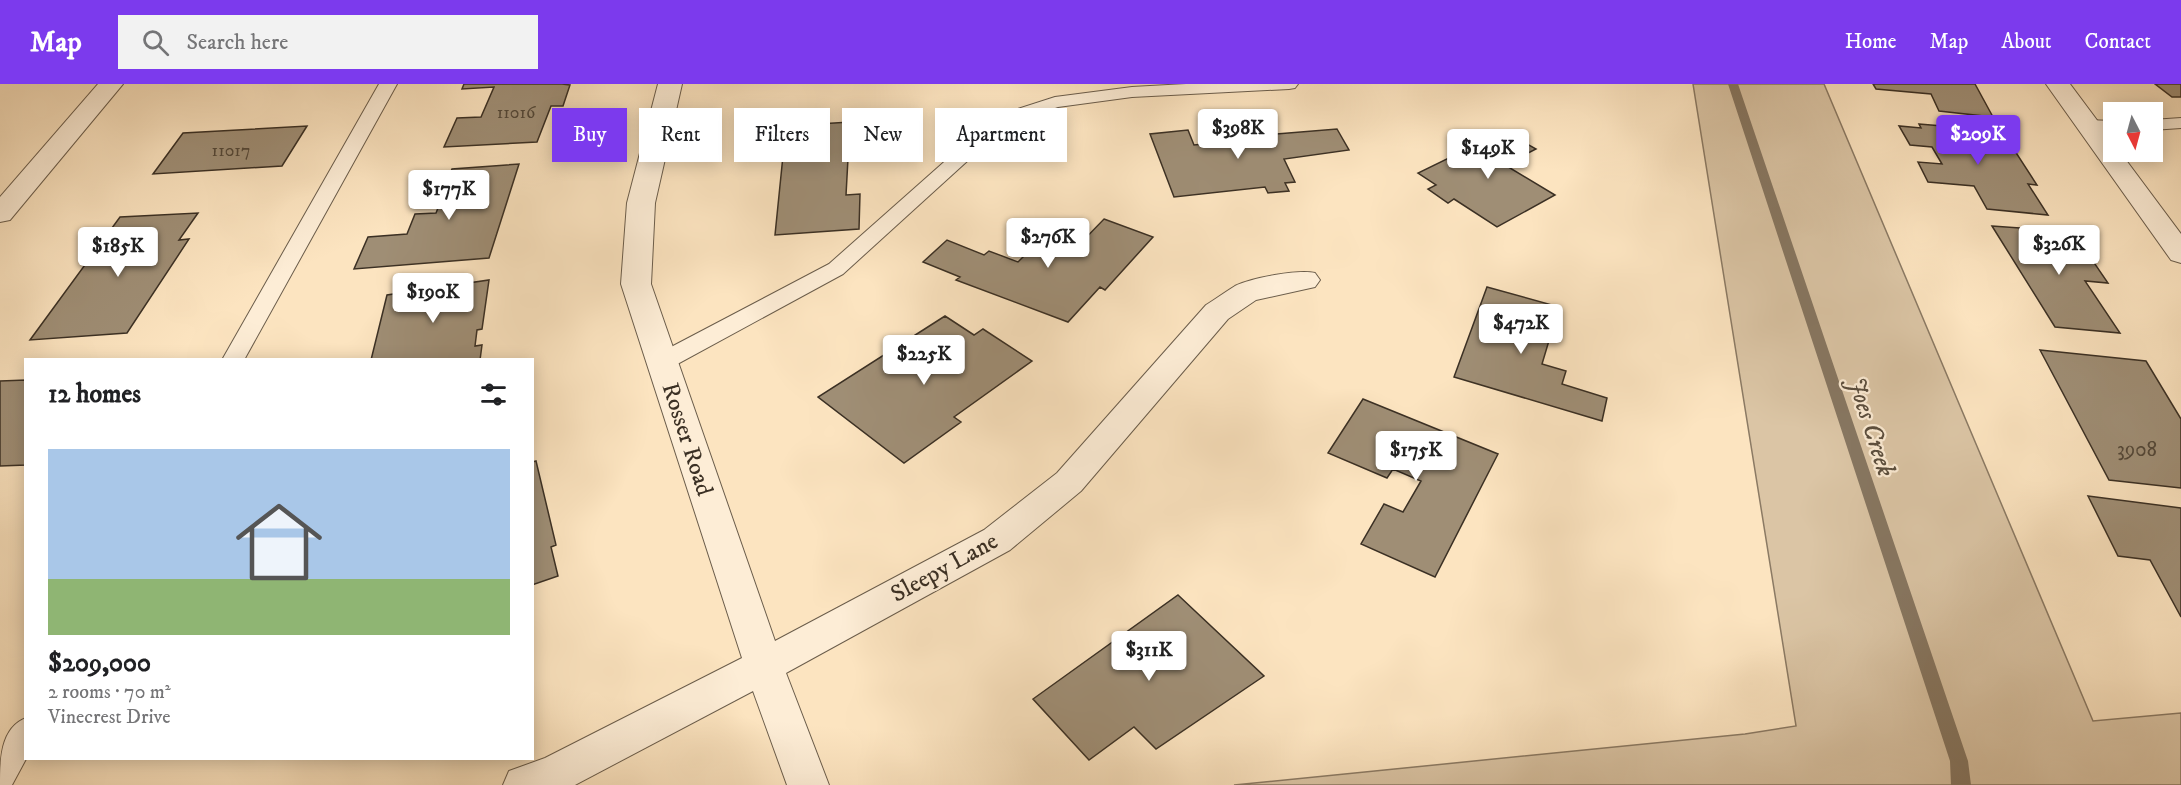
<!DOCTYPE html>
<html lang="en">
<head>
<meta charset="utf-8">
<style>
  body { margin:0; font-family:"IM FELL DW Pica",serif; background:#f2f2f2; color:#202124; height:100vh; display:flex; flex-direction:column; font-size:22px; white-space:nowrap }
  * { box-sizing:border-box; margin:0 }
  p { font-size:20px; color:#757577 }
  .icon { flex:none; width:33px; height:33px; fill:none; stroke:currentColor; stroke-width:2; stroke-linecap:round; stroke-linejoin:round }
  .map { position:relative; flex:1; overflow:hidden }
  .sheet { position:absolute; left:24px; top:274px; width:510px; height:402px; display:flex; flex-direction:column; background:#fff; border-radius:0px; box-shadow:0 3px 15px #0003 }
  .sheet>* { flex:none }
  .banner { position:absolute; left:552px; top:24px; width:570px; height:54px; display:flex; gap:12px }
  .needle { width:39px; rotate:174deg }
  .buttons { position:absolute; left:2103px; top:18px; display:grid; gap:12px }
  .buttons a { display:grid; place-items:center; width:60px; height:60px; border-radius:0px; background:#fff; box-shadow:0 3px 15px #0003; font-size:30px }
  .price { position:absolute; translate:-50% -51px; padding:0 14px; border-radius:6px; background:#fff; color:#222; font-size:20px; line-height:39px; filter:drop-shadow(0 2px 3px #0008) }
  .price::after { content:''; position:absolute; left:50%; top:36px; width:18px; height:14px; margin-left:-9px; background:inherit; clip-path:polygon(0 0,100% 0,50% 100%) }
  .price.on { background:#7c3aed; color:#fff }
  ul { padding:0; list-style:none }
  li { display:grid; align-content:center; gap:12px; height:318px; padding:0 24px }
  li span { display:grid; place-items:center; height:186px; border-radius:0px; color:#555 }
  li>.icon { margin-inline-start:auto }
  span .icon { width:108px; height:108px; fill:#fffc; stroke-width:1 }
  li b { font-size:26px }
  h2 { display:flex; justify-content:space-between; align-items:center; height:72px; padding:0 24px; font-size:26px }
  .pill { padding:0 21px; border-radius:0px; background:#fff; box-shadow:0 3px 15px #0003; font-size:21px; line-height:54px }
  .pill.on { background:#7c3aed; color:#fff }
  header { display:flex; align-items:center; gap:36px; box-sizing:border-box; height:84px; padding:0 30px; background:#7c3aed; color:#fff }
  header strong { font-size:28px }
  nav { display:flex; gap:33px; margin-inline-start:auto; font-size:21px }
  .search { width:420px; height:54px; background:#f2f2f2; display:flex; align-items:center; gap:15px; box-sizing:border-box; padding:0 21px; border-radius:0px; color:#757577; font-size:22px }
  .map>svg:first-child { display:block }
  .green { fill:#dbc5a5; stroke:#8b7a64; stroke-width:1.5 }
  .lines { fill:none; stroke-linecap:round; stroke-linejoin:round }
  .stream { fill:#877762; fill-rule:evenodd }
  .building { fill:#9f8e75; stroke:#3b3024; stroke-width:1.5 }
  .service-casing { stroke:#6b5d4b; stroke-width:2 }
  .minor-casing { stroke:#6b5d4b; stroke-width:2 }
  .service { fill:#fdedd6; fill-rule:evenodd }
  .minor { fill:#fdedd6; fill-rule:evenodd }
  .labels { text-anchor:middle; stroke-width:4.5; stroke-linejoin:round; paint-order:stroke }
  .far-number-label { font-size:18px; fill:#544838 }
  .number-label { font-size:21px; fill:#544838 }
  .street-label { font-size:24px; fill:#3b3024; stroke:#fdedd6 }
  .water-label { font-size:26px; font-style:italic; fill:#5b4e3e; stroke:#fdedd6 }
</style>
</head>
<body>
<header>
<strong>Map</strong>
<div class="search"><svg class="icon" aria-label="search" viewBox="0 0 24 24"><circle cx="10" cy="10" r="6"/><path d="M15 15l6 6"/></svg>Search here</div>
<nav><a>Home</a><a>Map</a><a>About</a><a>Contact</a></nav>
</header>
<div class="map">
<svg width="2181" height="701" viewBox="0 0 2181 701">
  <rect width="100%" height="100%" fill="#fce4c0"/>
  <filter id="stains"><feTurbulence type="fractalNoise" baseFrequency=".00333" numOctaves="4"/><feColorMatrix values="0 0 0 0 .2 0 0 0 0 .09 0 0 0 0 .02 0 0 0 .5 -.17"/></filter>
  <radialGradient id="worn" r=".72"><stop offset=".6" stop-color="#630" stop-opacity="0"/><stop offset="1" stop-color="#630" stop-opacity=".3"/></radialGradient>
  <path class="green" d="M1693,0H1824L2093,637L2181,629V701H1234L1745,650L1796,642Z"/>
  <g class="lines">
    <path class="stream" d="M1728,0H1738L1968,677L1971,701H1951L1950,677Z"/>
  </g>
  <path class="building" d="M464,0H562L570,1L563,22H551L537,58L444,63L457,34L481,33L494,3L462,5Z
    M1873,0H1975L1993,33L1939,27L1931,10L1876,5Z
    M2155,0H2181V13H2172Z
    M850,38L846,111L860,110L859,145L775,151L786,42Z
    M1919,40L2002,47L2037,101L2028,100L2048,131L1987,125L1974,102L1928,98L1918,78L1942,80L1932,63L1910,61L1899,42L1921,44Z
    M307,42L282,82L153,90L183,49Z
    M1337,45L1349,66L1284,75L1295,98L1285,99L1289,107L1268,109L1265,103L1174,113L1150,50L1188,46L1194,61L1253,55L1251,52Z
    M1504,47L1536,65L1505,81L1555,111L1497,143L1454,115L1448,119L1428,105L1436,101L1418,89Z
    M519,80L489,174L354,185L368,153L407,150L415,130L436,129L442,114L417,116L424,99L447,97L452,85Z
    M198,129L179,156L189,155L127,249L30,256L120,133Z
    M1104,135L1153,153L1105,206L1100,203L1068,238L956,196L960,193L923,178L947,156L984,171L989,167L1018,178L1043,153L1075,165Z
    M1992,142L2073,148L2108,199L2085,197L2120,249L2055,243Z
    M489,196L482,245L477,246L475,262L482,261L480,276H371L387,211Z
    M1487,203L1559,223L1542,280L1566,287L1562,300L1607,314L1602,337L1454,293Z
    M945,232L974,251L983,245L1032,277L954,333L961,338L904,379L818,313Z
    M2040,266L2146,277L2181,335V404L2109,396Z
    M26,296V381L0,382V297Z
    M1363,315L1498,370L1435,493L1361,460L1384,420L1403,428L1421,397L1393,385L1387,394L1328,369Z
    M536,377L556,461L551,463L558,492L532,501V378Z
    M2088,412L2181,424V533L2150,476L2118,472Z
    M1178,511L1264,592L1156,665L1134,643L1089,676L1033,615Z"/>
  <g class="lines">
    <g class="service-casing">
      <path id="service" d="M379,0H397L244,276H222Z
        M1186,0H1298L1295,4L1289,5L1132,13L1058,23L1008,40L843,190L670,284L662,286L654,284L651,278L654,272L829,180L996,32L1055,13L1132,3Z
        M2181,34V44L2152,46V36Z
        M2086,36L2114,37V47L2080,45L2077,41L2080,37Z
        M26,634V675L12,701H0C0,677 0,644 26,634Z"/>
    </g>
    <g class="minor-casing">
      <path id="minor" d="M98,0H123L10,136L0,138V113Z
        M658,0H682L655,119L651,200L775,557L984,446L1057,389L1206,221C1216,215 1225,208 1235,202C1250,194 1299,185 1315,189L1320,196L1315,203L1256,216L1228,235L1081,407L1010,466L786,589L829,701H787L753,607L575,701H503L509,687L545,674L742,574L621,200L627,119Z
        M2046,0H2070L2114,59V68H2120L2181,150V179L2171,176Z"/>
    </g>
    <use href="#service" class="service"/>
    <use href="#minor" class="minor"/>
  </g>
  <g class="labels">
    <g class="far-number-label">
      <text x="516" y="34">11016</text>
      <text x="231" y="72">11017</text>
    </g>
    <g class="number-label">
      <text x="2137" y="372">3908</text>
    </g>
    <g class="street-label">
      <text transform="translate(688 355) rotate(72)" y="8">Rosser Road</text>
      <text transform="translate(944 483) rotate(-29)" y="8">Sleepy Lane</text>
    </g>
    <g class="water-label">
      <text transform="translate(1872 342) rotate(72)" y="9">Joes Creek</text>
    </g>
  </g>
  <rect width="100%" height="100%" filter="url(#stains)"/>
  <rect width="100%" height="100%" fill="url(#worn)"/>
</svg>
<div class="buttons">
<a><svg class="needle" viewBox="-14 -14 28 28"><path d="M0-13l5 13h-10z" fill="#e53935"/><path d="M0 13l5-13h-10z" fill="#757577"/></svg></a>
</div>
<b class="price" style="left:1238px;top:76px">$398K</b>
<b class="price on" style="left:1978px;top:82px">$209K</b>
<b class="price" style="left:1488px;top:96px">$149K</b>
<b class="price" style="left:449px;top:137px">$177K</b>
<b class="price" style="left:1048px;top:185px">$276K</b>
<b class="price" style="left:2059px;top:192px">$326K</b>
<b class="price" style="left:118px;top:194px">$185K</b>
<b class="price" style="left:433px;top:240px">$190K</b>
<b class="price" style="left:1521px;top:271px">$472K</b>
<b class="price" style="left:924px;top:302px">$225K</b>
<b class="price" style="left:1416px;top:398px">$175K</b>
<b class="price" style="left:1149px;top:598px">$311K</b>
<div class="banner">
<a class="pill on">Buy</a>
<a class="pill">Rent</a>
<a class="pill">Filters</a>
<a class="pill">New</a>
<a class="pill">Apartment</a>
</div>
<section class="sheet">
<h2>12 homes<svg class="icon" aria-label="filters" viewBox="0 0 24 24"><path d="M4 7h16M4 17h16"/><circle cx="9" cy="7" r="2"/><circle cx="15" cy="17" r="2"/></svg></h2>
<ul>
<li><span style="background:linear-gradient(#a9c7e8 70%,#8fb573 0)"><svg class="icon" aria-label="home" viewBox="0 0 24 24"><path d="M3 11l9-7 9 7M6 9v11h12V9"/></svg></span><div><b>$209,000</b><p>2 rooms · 70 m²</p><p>Vinecrest Drive</p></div></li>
</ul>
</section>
</div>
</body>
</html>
